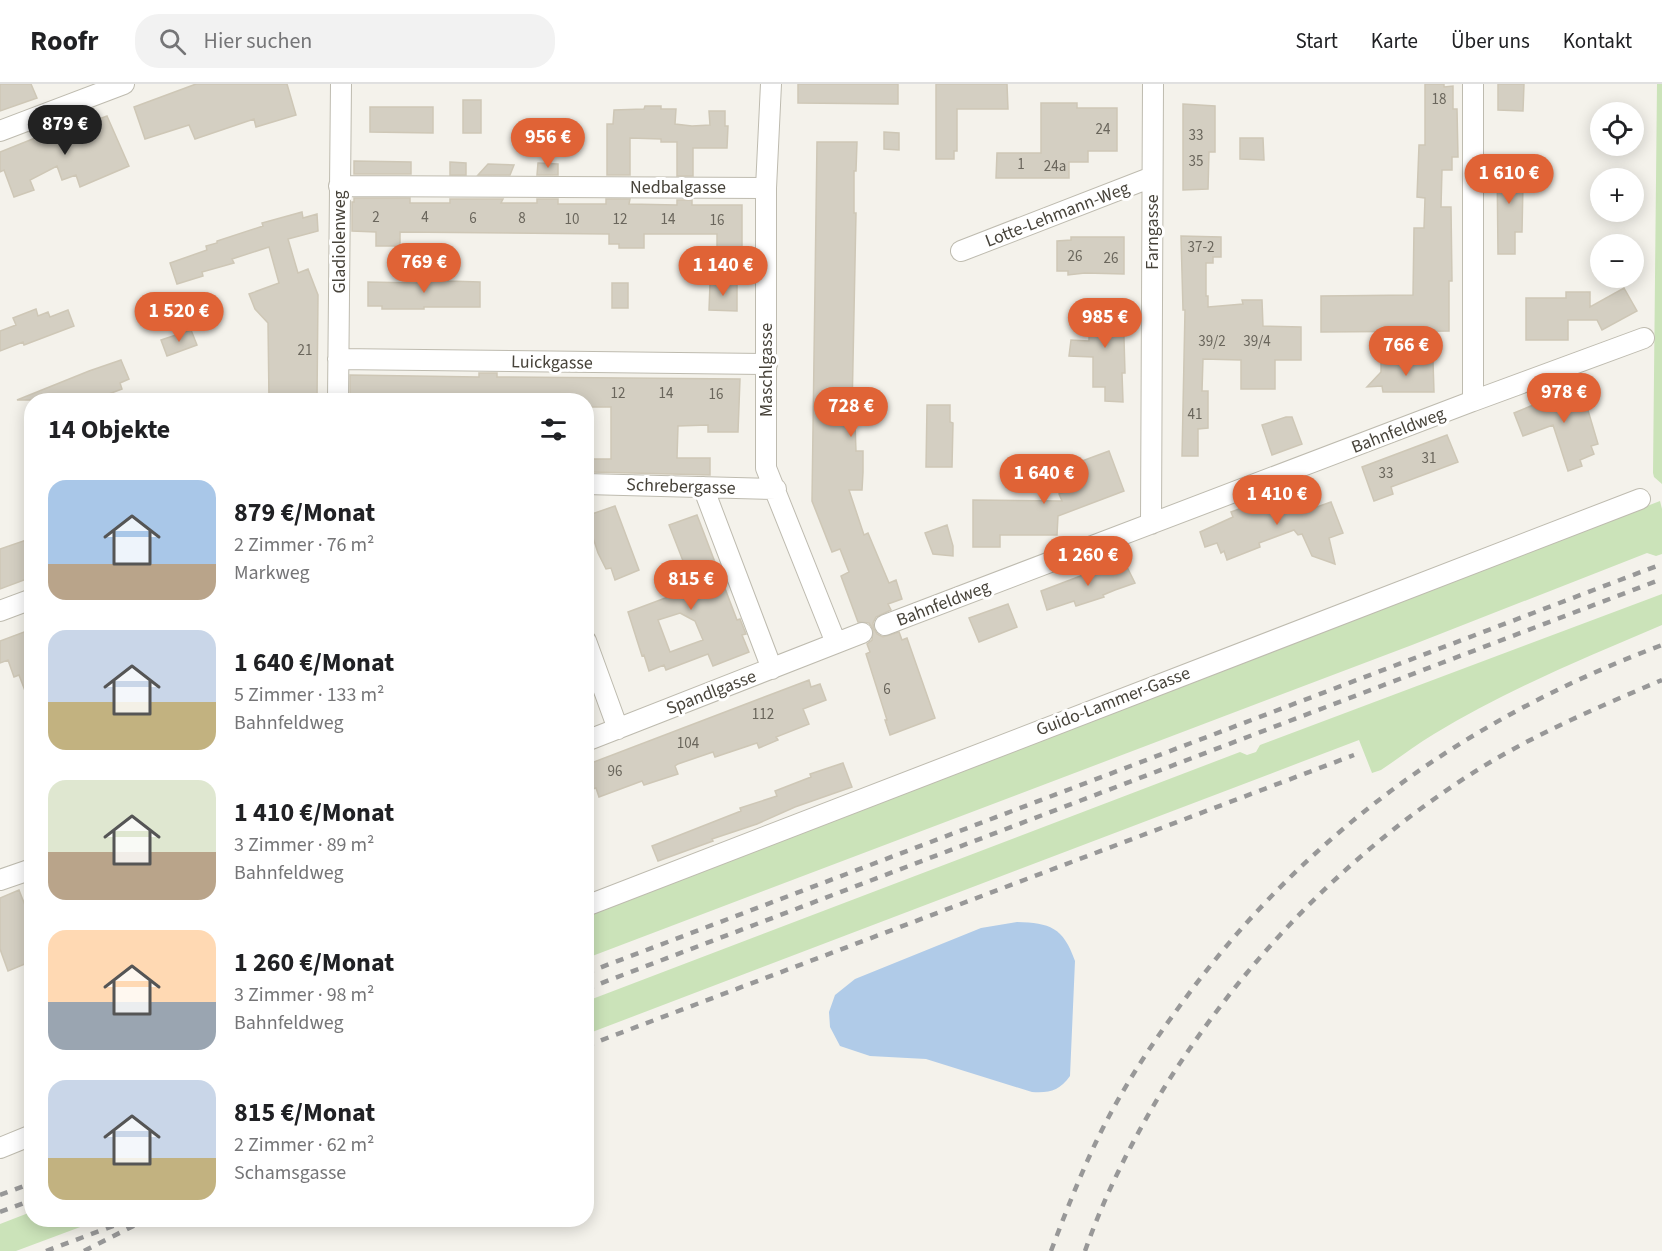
<!DOCTYPE html>
<html lang="de">
<head>
<meta charset="utf-8">
<style>
  body { margin:0; font-family:"Source Sans 3",sans-serif; background:#f2f2f2; color:#202124; height:100vh; display:flex; flex-direction:column; font-size:22px; white-space:nowrap }
  * { box-sizing:border-box; margin:0 }
  p { font-size:20px; color:#757577 }
  .icon { flex:none; width:33px; height:33px; fill:none; stroke:currentColor; stroke-width:2; stroke-linecap:round; stroke-linejoin:round }
  .map { position:relative; flex:1; overflow:hidden }
  .drawer { position:absolute; left:24px; top:309px; width:570px; height:834px; display:flex; flex-direction:column; background:#fff; border-radius:24px; box-shadow:0 3px 15px #0003 }
  .drawer>* { flex:none }
  .buttons { position:absolute; left:1590px; top:18px; display:grid; gap:12px }
  .buttons a { display:grid; place-items:center; width:54px; height:54px; border-radius:50%; background:#fff; box-shadow:0 3px 15px #0003; font-size:30px }
  .price { position:absolute; translate:-50% -51px; padding:0 14px; border-radius:21px; background:#e06336; color:#fff; font-size:20px; line-height:39px; filter:drop-shadow(0 2px 3px #0008) }
  .price::after { content:''; position:absolute; left:50%; top:36px; width:18px; height:14px; margin-left:-9px; background:inherit; clip-path:polygon(0 0,100% 0,50% 100%) }
  .price.active { background:#222; color:#fff }
  ul { padding:0; list-style:none }
  li { display:flex; align-items:center; gap:18px; height:150px; padding:0 24px }
  li span { display:grid; place-items:center; flex:none; width:168px; height:120px; border-radius:18px; color:#555 }
  li>.icon { margin-inline-start:auto }
  span .icon { width:72px; height:72px; fill:#fffc; stroke-width:1 }
  li b { font-size:26px }
  h2 { display:flex; justify-content:space-between; align-items:center; height:72px; padding:0 24px; font-size:26px }
  header { display:flex; align-items:center; gap:36px; box-sizing:border-box; height:84px; padding:0 30px; background:#fff; border-bottom:2px solid #e0e0e0 }
  header strong { font-size:28px }
  nav { display:flex; gap:33px; margin-inline-start:auto; font-size:21px }
  .search { width:420px; height:54px; background:#f2f2f2; display:flex; align-items:center; gap:15px; box-sizing:border-box; padding:0 21px; border-radius:24px; color:#757577; font-size:22px }
  .map>svg:first-child { display:block }
  .green { fill:#cbe3b9 }
  .water { fill:#b0cbe8 }
  .building { fill:#d4cfc2; stroke:#cec7b6; stroke-width:1.5; fill-rule:evenodd }
  .lines { fill:none; stroke-linecap:round; stroke-linejoin:round }
  .street-casing { stroke:#bebbaf; stroke-width:22 }
  .street { stroke:#fff; stroke-width:20 }
  .rail { stroke:#989898; stroke-width:4.5; stroke-dasharray:8 8; stroke-linecap:butt }
  .labels { text-anchor:middle; stroke-width:6; stroke-linejoin:round; paint-order:stroke }
  .number-label { font-size:15px; fill:#6a665c }
  .street-label { font-size:18px; fill:#47433a; stroke:#fff }
</style>
</head>
<body>
<header>
<strong>Roofr</strong>
<div class="search"><svg class="icon" aria-label="search" viewBox="0 0 24 24"><circle cx="10" cy="10" r="6"/><path d="M15 15l6 6"/></svg>Hier suchen</div>
<nav><a>Start</a><a>Karte</a><a>Über uns</a><a>Kontakt</a></nav>
</header>
<div class="map">
<svg width="1662" height="1167" viewBox="0 0 1662 1167">
  <rect width="100%" height="100%" fill="#f4f2eb"/>
  <path class="green" d="M1657,0H1662V400L1654,393L1653,389Z
    M1660,417L1662,425V470L1656,472L1647,469L1412,561L587,874V831Z
    M1662,510V541C1585,574 1506,606 1434,650C1416,661 1399,674 1381,686L1372,689L1359,656L587,950V917L1240,668L1247,671L1256,668L1260,661Z
    M31,1128L32,1136H99L16,1167H0V1140Z"/>
  <path class="water" d="M1017,838C1050,839 1063,843 1075,877L1070,992C1059,1007 1050,1009 1032,1008L926,975L870,972L840,962L830,943L829,928L835,911L855,895L981,844Z"/>
  <path class="building" d="M0,0H31L37,14L0,27Z
    M196,0H287L296,31L256,43L254,35L195,55L189,41L145,55L134,23Z
    M798,0H898V20L798,19Z
    M936,0H1007L1008,25H957V67H954V75H936Z
    M1425,0H1444V3L1453,2V25H1457L1458,73H1452V86H1442L1441,123H1451L1452,197H1449V247L1321,248V212L1413,211L1414,144H1424L1425,114L1417,113L1419,61H1425Z
    M1498,0H1524L1523,27L1498,26Z
    M463,16H481V49H463Z
    M1041,19H1077V24H1117V67H1088V78H1069V94H996L997,69H1041Z
    M1183,20L1215,22V68H1209L1208,105L1183,106Z
    M645,22H661V25H676L675,40L692,42L710,41L709,27H725V42H728L727,64H693V92H677V58H661V55L630,54V91H607V40H613L614,26L644,25Z
    M370,23H433V49L370,48Z
    M107,32L129,82L80,103L76,91L62,96L57,82L30,96L34,106L14,113L4,86L0,88V68L65,42L67,47Z
    M538,40L571,41V60H558V66L538,62Z
    M884,48L899,49V66L884,65Z
    M1240,54H1263L1264,76L1240,75Z
    M817,58H857L856,87H854V129H856L852,328L853,340H855L856,367H863V388L862,406H849L864,451L868,449L889,499L896,496L902,515L888,520L891,526L876,533L873,539L874,545L877,550L883,553L899,548L902,556L907,554L935,634L890,651L885,636H887L866,570L870,568L867,560L872,556L873,545L869,539L858,538L841,492L849,488L840,465L832,468L812,417Z
    M1497,76H1519L1520,99H1523L1522,148H1515V170H1498Z
    M354,77L411,78V90H354Z
    M450,78L466,79V91H450Z
    M538,79L558,80V91H537Z
    M488,80L514,81L510,91H478Z
    M354,114H410V119H450V115H503L501,119H537V115H558V120H606V115H630L629,120L677,121V116H692V121H742V166H717V150H644V164H619V160H609V150L400,148V162H376V148L352,147V118H354Z
    M302,128L303,134L317,130L318,147L288,155L298,189L308,185L318,211L317,316H269L268,239L255,225L249,210L279,199L269,163L232,175L234,179L202,188L203,192L177,200L170,179L207,166L206,162L217,159V157L263,142L262,139Z
    M1181,152L1221,153V173H1213V179H1206V212H1208V223L1243,220L1242,216H1262L1263,242L1301,243V276H1275V305H1241V276L1203,275L1202,307H1208V344L1198,345V372H1182L1185,226H1183Z
    M1071,153H1124V190L1085,189L1068,191V187H1057V157L1071,156Z
    M433,193H448V197L480,198V223H424V225H382V222H368V198L417,199L418,197H433Z
    M612,199H628V224H612Z
    M710,200H737V227L709,226Z
    M1624,204L1637,227L1602,246L1597,236H1568V256H1526V214H1566V208H1590V223Z
    M1089,220H1123L1125,289H1122L1123,318L1105,317V303H1093V273L1069,272L1071,256L1089,257Z
    M36,225L38,232L48,228L50,233L68,226L74,242L24,261L23,258L0,267V247L16,241L13,234Z
    M191,246L197,261L167,272L161,256Z
    M121,276L129,295L120,299L122,305L93,316H17L89,287Z
    M1433,277L1434,308H1383L1382,302L1367,303L1381,288V278Z
    M479,289H497V293L740,295L738,348H708V341L678,342L677,374H710V391L593,388V375H611V323H586V316H350V291L479,293Z
    M1582,303L1585,311L1594,321L1587,323L1598,360L1591,362L1594,370L1580,376L1582,382L1568,387L1553,341L1523,352L1514,329L1538,319Z
    M927,321H950V338L953,339L952,383H926Z
    M1286,333H1292L1302,360L1272,371L1262,341Z
    M1447,351L1458,378L1391,403L1393,410L1374,417L1362,383Z
    M1109,367L1124,407L1058,432L1057,451H1000V463H973V416L1062,417L1059,410L1082,402L1074,380Z
    M1307,406L1314,424L1331,418L1343,449L1329,454L1335,480L1312,472L1302,450L1298,451L1294,446L1259,459L1260,463L1227,476L1224,467L1221,469L1217,459L1205,463L1200,448L1233,433L1231,428L1268,414L1270,419Z
    M615,422L639,486L615,496L611,484L606,485L598,469L586,432Z
    M697,431L737,536L740,535L746,550L742,551L749,568L713,582L708,570L666,586L664,581L649,587L644,571L642,572L628,528L684,507L683,503L692,500L669,441ZM680,529L695,537L703,556L670,568L658,536Z
    M947,441L953,462V472L933,470L925,449Z
    M32,454V493L0,505V465Z
    M1120,477L1123,485L1127,483L1135,499L1115,506L1103,511L1104,513L1076,522L1074,517L1047,526L1041,507Z
    M1008,520L1017,543L979,558L969,534Z
    M32,545V619L30,620L19,591L14,593L8,576L0,579V557Z
    M809,596L811,603L820,600L826,616L803,625L809,640L776,653L778,656L759,664L757,659L715,673L713,668L678,680L675,682L678,690L644,701L642,697L599,713L596,704L586,707V681Z
    M843,679L852,703L795,723L757,740L712,755L713,757L658,777L652,762L741,727L740,724L777,712L775,707L811,693L810,690Z
    M19,806L32,839V877L8,887L0,865V814Z"/>
  <g class="lines">
    <g class="street-casing">
      <path id="street" d="M771,0L766,104V384L836,559
        M1473,0V317L1644,254
        M0,47L124,0
        M339,102L766,104
        M961,167L1152,93
        M338,275L767,280
        M338,316L341,0
        M586,400L776,405
        M703,403L772,585
        M1151,440L1153,0
        M0,527L32,515
        M885,541L1473,317
        M586,557L618,645
        M586,657L862,549
        M0,796L32,785
        M586,822L1640,415
        M0,1064L32,1051"/>
    </g>
    <use href="#street" class="street"/>
    <path class="rail" d="M586,889L1662,480
      M586,905L1662,495
      M586,962L1354,671
      M0,1111L32,1099
      M0,1128L32,1116
      M46,1167L129,1136
      M84,1167L145,1136
      M1051,1167C1065,1130 1079,1094 1096,1058C1119,1010 1148,965 1179,923C1303,751 1465,635 1662,561
      M1085,1167C1105,1110 1133,1055 1164,1004C1242,879 1343,773 1468,692C1528,653 1596,624 1662,596"/>
  </g>
  <g class="labels">
    <g class="number-label">
      <text x="1439" y="20">18</text>
      <text x="1103" y="50">24</text>
      <text x="1196" y="56">33</text>
      <text x="1196" y="82">35</text>
      <text x="1021" y="85">1</text>
      <text x="1055" y="87">24a</text>
      <text x="376" y="138">2</text>
      <text x="425" y="138">4</text>
      <text x="473" y="139">6</text>
      <text x="522" y="139">8</text>
      <text x="572" y="140">10</text>
      <text x="620" y="140">12</text>
      <text x="668" y="140">14</text>
      <text x="717" y="141">16</text>
      <text x="1201" y="168">37-2</text>
      <text x="1075" y="177">26</text>
      <text x="1111" y="179">26</text>
      <text x="1212" y="262">39/2</text>
      <text x="1257" y="262">39/4</text>
      <text x="305" y="271">21</text>
      <text x="618" y="314">12</text>
      <text x="666" y="314">14</text>
      <text x="716" y="315">16</text>
      <text x="1195" y="335">41</text>
      <text x="1429" y="379">31</text>
      <text x="1386" y="394">33</text>
      <text x="887" y="610">6</text>
      <text x="763" y="635">112</text>
      <text x="688" y="664">104</text>
      <text x="615" y="692">96</text>
    </g>
    <g class="street-label">
      <text x="678" y="109">Nedbalgasse</text>
      <text transform="translate(1057 130) rotate(-21)" y="6">Lotte-Lehmann-Weg</text>
      <text transform="translate(1152 148) rotate(-90)" y="6">Farngasse</text>
      <text transform="translate(339 158) rotate(-90)" y="6">Gladiolenweg</text>
      <text transform="translate(552 278) rotate(1)" y="6">Luickgasse</text>
      <text transform="translate(766 286) rotate(-90)" y="6">Maschlgasse</text>
      <text transform="translate(1398 346) rotate(-21)" y="6">Bahnfeldweg</text>
      <text transform="translate(681 402) rotate(2)" y="6">Schrebergasse</text>
      <text transform="translate(943 519) rotate(-21)" y="6">Bahnfeldweg</text>
      <text transform="translate(711 608) rotate(-21)" y="6">Spandlgasse</text>
      <text transform="translate(1113 617) rotate(-21)" y="6">Guido-Lammer-Gasse</text>
    </g>
  </g>
</svg>
<div class="buttons">
<a><svg class="icon" aria-label="locate" viewBox="0 0 24 24"><circle cx="12" cy="12" r="6"/><path d="M12 2v4M12 18v4M2 12h4M18 12h4"/></svg></a>
<a>+</a>
<a>−</a>
</div>
<b class="price active" style="left:65px;top:72px">879 €</b>
<b class="price" style="left:548px;top:85px">956 €</b>
<b class="price" style="left:1509px;top:121px">1 610 €</b>
<b class="price" style="left:424px;top:210px">769 €</b>
<b class="price" style="left:723px;top:213px">1 140 €</b>
<b class="price" style="left:179px;top:259px">1 520 €</b>
<b class="price" style="left:1105px;top:265px">985 €</b>
<b class="price" style="left:1406px;top:293px">766 €</b>
<b class="price" style="left:1564px;top:340px">978 €</b>
<b class="price" style="left:851px;top:354px">728 €</b>
<b class="price" style="left:1044px;top:421px">1 640 €</b>
<b class="price" style="left:1277px;top:442px">1 410 €</b>
<b class="price" style="left:1088px;top:503px">1 260 €</b>
<b class="price" style="left:691px;top:527px">815 €</b>
<section class="drawer">
<h2>14 Objekte<svg class="icon" aria-label="filters" viewBox="0 0 24 24"><path d="M4 7h16M4 17h16"/><circle cx="9" cy="7" r="2"/><circle cx="15" cy="17" r="2"/></svg></h2>
<ul>
<li><span style="background:linear-gradient(#a9c7e8 70%,#b9a48a 0)"><svg class="icon" aria-label="home" viewBox="0 0 24 24"><path d="M3 11l9-7 9 7M6 9v11h12V9"/></svg></span><div><b>879 €/Monat</b><p>2 Zimmer · 76 m²</p><p>Markweg</p></div></li>
<li><span style="background:linear-gradient(#c9d6e8 60%,#c2b280 0)"><svg class="icon" aria-label="home" viewBox="0 0 24 24"><path d="M3 11l9-7 9 7M6 9v11h12V9"/></svg></span><div><b>1 640 €/Monat</b><p>5 Zimmer · 133 m²</p><p>Bahnfeldweg</p></div></li>
<li><span style="background:linear-gradient(#dfe7d0 60%,#b9a48a 0)"><svg class="icon" aria-label="home" viewBox="0 0 24 24"><path d="M3 11l9-7 9 7M6 9v11h12V9"/></svg></span><div><b>1 410 €/Monat</b><p>3 Zimmer · 89 m²</p><p>Bahnfeldweg</p></div></li>
<li><span style="background:linear-gradient(#ffd9b3 60%,#9aa5b1 0)"><svg class="icon" aria-label="home" viewBox="0 0 24 24"><path d="M3 11l9-7 9 7M6 9v11h12V9"/></svg></span><div><b>1 260 €/Monat</b><p>3 Zimmer · 98 m²</p><p>Bahnfeldweg</p></div></li>
<li><span style="background:linear-gradient(#c9d6e8 65%,#c2b280 0)"><svg class="icon" aria-label="home" viewBox="0 0 24 24"><path d="M3 11l9-7 9 7M6 9v11h12V9"/></svg></span><div><b>815 €/Monat</b><p>2 Zimmer · 62 m²</p><p>Schamsgasse</p></div></li>
</ul>
</section>
</div>
</body>
</html>
